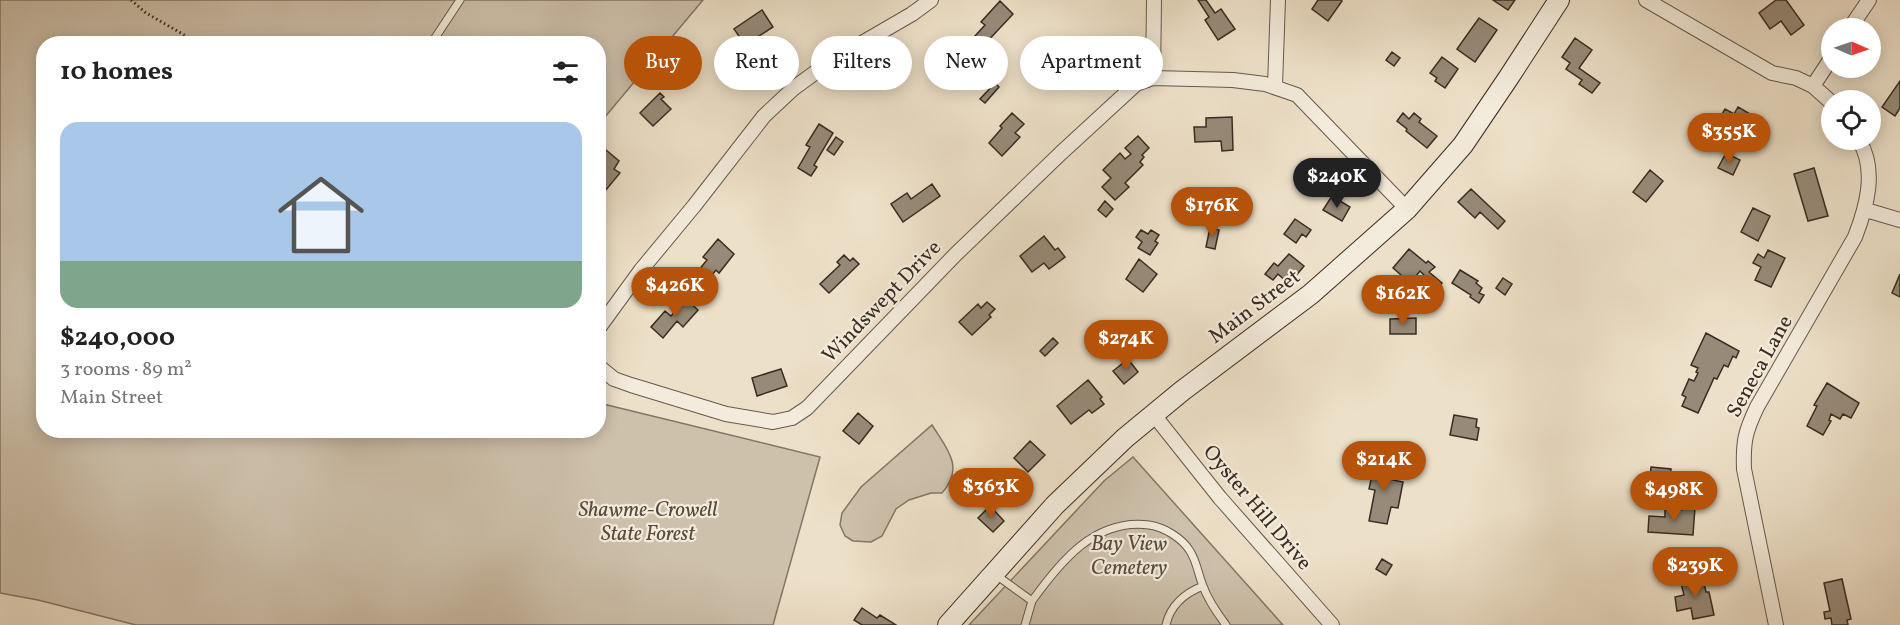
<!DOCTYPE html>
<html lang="en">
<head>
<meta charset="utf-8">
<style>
  body { margin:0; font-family:Vollkorn,serif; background:#f6f6f6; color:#222; height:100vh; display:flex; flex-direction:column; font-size:22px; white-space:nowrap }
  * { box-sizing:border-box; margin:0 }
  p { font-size:20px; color:#767676 }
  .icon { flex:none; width:33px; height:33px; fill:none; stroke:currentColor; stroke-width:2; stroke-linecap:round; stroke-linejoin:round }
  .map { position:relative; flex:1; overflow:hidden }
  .drawer { position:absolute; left:36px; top:36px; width:570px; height:402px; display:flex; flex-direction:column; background:#fff; border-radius:24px; box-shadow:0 3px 15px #0003 }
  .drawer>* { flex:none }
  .banner { position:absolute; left:624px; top:36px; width:570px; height:54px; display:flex; gap:12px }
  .needle { width:39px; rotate:92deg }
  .fabs { position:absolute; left:1821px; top:18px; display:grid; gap:12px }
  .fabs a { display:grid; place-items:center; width:60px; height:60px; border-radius:50%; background:#fff; box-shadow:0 3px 15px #0003; font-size:30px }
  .price { position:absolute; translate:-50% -51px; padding:0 14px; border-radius:21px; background:#b45309; color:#fff; font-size:20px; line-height:39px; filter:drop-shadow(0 2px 3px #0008) }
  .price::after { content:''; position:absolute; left:50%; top:36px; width:18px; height:14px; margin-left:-9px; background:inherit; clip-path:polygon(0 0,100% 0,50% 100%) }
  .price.on { background:#222; color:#fff }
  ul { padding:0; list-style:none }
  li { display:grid; align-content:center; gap:12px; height:318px; padding:0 24px }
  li+li { border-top:2px solid #e0e0e0 }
  li span { display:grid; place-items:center; height:186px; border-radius:18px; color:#555 }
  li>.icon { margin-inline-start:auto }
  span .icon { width:108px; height:108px; fill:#fffc; stroke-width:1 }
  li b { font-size:26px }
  h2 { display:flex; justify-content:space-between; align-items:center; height:72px; padding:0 24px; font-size:26px }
  .tag { padding:0 21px; border-radius:27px; background:#fff; box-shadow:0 3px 15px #0003; font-size:21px; line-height:54px }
  .tag.on { background:#b45309; color:#fff }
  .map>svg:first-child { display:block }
  .green { fill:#cec1ac; stroke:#847667; stroke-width:1.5 }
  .building { fill:#978a78; stroke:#392c22; stroke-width:1.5 }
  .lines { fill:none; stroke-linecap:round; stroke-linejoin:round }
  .service-casing { stroke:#66594c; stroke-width:9 }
  .minor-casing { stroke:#66594c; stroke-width:16 }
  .secondary-casing { stroke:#392c22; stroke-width:22 }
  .path { stroke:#392c22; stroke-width:3; stroke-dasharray:1.5 3; stroke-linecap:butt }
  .service { stroke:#f3ebdb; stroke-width:7 }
  .minor { stroke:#f3ebdb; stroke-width:14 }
  .secondary { stroke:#f3ebdb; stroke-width:20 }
  .labels { text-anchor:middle; stroke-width:4.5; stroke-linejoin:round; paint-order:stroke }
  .street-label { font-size:21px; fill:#392c22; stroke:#f3ebdb }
  .park-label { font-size:21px; font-style:italic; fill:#574a3e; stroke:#f3ebdb }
</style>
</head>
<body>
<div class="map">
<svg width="1900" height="625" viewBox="0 0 1900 625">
  <rect width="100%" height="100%" fill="#ede0c8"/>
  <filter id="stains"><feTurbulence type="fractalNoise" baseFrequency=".00333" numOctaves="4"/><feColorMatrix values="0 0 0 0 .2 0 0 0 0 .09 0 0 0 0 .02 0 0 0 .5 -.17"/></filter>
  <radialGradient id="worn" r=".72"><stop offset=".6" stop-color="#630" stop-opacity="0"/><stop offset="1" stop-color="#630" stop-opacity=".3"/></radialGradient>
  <path class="green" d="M0,0H703L599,124L598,44H44V430H598L599,403L820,457L773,625H136L38,600L0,593Z
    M932,425C947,449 965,467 942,493H931L909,500L896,509L882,536L871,542L853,541L845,536L840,525L842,513L861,487Z
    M1133,457L1283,625H969L1104,481Z"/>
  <path class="building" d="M1198,0H1206L1215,13L1221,9L1235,29L1218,40L1205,20L1209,17Z
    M1318,0H1341L1342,1L1328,21L1312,9Z
    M1493,0H1515L1508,10Z
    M1776,0H1786L1804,25L1791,35L1781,21L1770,29L1759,13Z
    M1000,1L1013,14L984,45L975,36L985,25L981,22Z
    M762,10L773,27L745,45L734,29Z
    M1479,18L1497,30L1475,62L1457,49Z
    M1575,38L1592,50L1579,68L1600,83L1592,93L1579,84L1582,80L1566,69L1570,63L1562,57Z
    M1392,52L1400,58L1394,66L1386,60Z
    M1442,57L1458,69L1445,88L1435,81L1437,78L1430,73Z
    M1900,81V108L1895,116L1882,107Z
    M995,83L999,87L985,103L980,99Z
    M660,93L664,97L661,99L671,109L653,126L640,113Z
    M1738,107L1757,118L1745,137L1718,121L1725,109L1734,114Z
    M1012,113L1024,124L1015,133L1020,137L1002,156L989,143L1002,128L1000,126Z
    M1403,113L1409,119L1414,113L1421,119L1419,122L1437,136L1427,148L1406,131L1407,129L1397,121Z
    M1232,117L1233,150L1222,151L1221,141L1195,142L1194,127H1206V118Z
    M819,124L833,133L814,165L817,167L811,176L798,168L810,147L806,145Z
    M1138,136L1149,148L1142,155L1144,157L1140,162L1143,165L1125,183L1129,187L1115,200L1102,187L1111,178L1103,170L1120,153L1125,159L1131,154L1125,148Z
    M836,137L843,142L834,155L827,150Z
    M606,150L619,161L614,169L620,173L605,191L598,186V167L601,163L598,158Z
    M1726,153L1740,160L1733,175L1718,168Z
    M1814,168L1828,216L1808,221L1794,174Z
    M1650,170L1663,181L1646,202L1633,192Z
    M932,184L940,196L903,222L891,204L907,193L911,199Z
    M1471,189L1505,221L1498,229L1480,212L1475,218L1458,202Z
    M1332,196L1350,207L1342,221L1323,210Z
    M1105,201L1113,209L1106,217L1098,210Z
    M1753,208L1770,216L1758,241L1741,232Z
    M1295,219L1311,230L1306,237L1302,234L1296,243L1284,234Z
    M1210,228L1219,230L1215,249L1206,247Z
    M1141,230L1148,234L1151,230L1159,235L1155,241L1158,243L1150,255L1138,248L1142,242L1136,237Z
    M1044,236L1055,250L1058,248L1065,257L1049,269L1044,263L1032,272L1020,256Z
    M718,239L734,254L719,273L716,270L708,280L698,271L707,260L703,257Z
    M1409,249L1426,263L1428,261L1435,267L1429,272L1442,283L1435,291L1422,279L1425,276L1420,271L1410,283L1393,268Z
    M1768,250L1785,258L1771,287L1755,280L1761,267L1753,263L1758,254L1764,258Z
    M1289,254L1304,266L1289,284L1278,274L1273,280L1265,274L1274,263L1278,266Z
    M844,255L850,261L853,258L859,264L829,293L820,284L840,265L837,262Z
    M1139,259L1157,274L1143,292L1126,279Z
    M1460,270L1478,281L1476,283L1482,288L1479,293L1484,295L1479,303L1470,297L1471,295L1452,283Z
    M1900,274V297L1892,293Z
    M1503,278L1512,284L1505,295L1496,288Z
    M686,299L698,310L683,327L677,321L663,338L651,327L665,311L671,316Z
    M987,302L995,309L989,315L991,317L972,335L959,322L978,304L981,308Z
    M1416,318V334H1390V319Z
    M1706,333L1739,351L1736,358L1733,356L1728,367L1724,365L1717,379L1714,378L1698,413L1682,406L1686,397L1682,395L1689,379L1694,381L1698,373L1696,372L1698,368L1691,365Z
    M1053,338L1058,343L1045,356L1040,351Z
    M1128,359L1138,372L1124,384L1113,371Z
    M781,369L787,386L757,396L752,378Z
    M1088,380L1102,397L1100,399L1104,404L1092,413L1089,410L1071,424L1057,406Z
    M1827,383L1859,403L1851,418L1843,414L1840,419L1831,414L1829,420L1831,421L1823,435L1807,426L1817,406L1814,405Z
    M858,413L873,426L859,444L843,431Z
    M1454,415L1477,419L1476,427L1479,428L1477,440L1450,435Z
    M1030,441L1045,455L1028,472L1014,458Z
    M1375,461L1396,465L1393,480L1403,482L1398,508L1391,507L1387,524L1369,521L1375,490L1369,489Z
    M1651,467L1671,469L1669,494L1649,492Z
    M990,506L1004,521L993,532L978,518Z
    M1682,506L1695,507L1693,535L1648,532L1649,516L1665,517V509L1682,510Z
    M1382,559L1392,565L1386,575L1376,569Z
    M1702,575L1706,592H1709L1714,615L1693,619L1691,608L1677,611L1675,597L1684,595L1680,579Z
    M1842,579L1851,619L1847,620L1848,625H1832L1831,618L1825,619L1824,612L1830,611L1824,583Z
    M862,608L877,618L880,615L896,625H862L854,620Z"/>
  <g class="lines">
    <g class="service-casing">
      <path id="service" d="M431,44L460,0
        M996,575L1032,601C1060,562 1095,518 1149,525C1164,527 1182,538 1190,551C1197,562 1198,574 1203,586C1208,600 1217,613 1226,625
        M1025,625L1032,601
        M1166,625C1170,606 1185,593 1203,586"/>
    </g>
    <g class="minor-casing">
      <path id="minor" d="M1646,0L1772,73L1796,78L1813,86L1832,57
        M1850,28L1869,0
        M1153,78L1154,0
        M1275,86L1278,0
        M1813,86L1832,103
        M1866,210L1900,220
        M598,329L641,270L694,206L764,116L794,88L831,61L912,14L931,0
        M598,366L614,379L631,385L726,414L773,422L792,418L807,408L956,254L1061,153L1136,84L1153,78L1233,80L1265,84L1297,95L1407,209
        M1154,415L1220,498L1332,625
        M1776,625L1744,469C1743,442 1745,432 1757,407L1855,237C1867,206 1877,170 1859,140"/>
    </g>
    <g class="secondary-casing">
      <path id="secondary" d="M948,625L1055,505L1125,438L1182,391L1311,294L1407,209L1463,145L1509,77L1559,0"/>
    </g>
    <path class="path" d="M131,0L146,13L200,44"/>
    <use href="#service" class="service"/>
    <use href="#minor" class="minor"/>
    <use href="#secondary" class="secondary"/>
  </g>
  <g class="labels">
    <g class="street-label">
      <text transform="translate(881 301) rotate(-46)" y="7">Windswept Drive</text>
      <text transform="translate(1254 306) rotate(-37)" y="7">Main Street</text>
      <text transform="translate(1759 366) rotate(-61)" y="7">Seneca Lane</text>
      <text transform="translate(1258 507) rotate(50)" y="7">Oyster Hill Drive</text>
    </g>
    <g class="park-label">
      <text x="648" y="516">Shawme-Crowell<tspan x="648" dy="24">State Forest</tspan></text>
      <text x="1129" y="550">Bay View<tspan x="1129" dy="24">Cemetery</tspan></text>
    </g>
  </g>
  <rect width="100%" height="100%" filter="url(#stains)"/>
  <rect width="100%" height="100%" fill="url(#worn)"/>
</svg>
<div class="fabs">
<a><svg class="needle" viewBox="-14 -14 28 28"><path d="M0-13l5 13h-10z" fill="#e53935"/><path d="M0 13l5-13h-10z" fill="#767676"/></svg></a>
<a><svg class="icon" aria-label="locate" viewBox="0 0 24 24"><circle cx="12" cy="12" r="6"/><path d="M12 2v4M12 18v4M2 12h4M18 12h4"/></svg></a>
</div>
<b class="price" style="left:1729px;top:164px">$355K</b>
<b class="price on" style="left:1337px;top:209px">$240K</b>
<b class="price" style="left:1212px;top:238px">$176K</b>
<b class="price" style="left:675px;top:318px">$426K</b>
<b class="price" style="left:1403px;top:326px">$162K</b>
<b class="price" style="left:1126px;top:371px">$274K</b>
<b class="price" style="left:1384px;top:492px">$214K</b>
<b class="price" style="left:991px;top:519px">$363K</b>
<b class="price" style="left:1674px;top:522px">$498K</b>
<b class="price" style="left:1695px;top:598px">$239K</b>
<div class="banner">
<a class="tag on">Buy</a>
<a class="tag">Rent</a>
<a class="tag">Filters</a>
<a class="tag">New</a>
<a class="tag">Apartment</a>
</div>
<section class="drawer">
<h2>10 homes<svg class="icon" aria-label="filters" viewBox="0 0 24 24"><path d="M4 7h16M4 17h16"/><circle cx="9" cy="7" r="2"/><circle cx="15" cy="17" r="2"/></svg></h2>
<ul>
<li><span style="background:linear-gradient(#a9c7e8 75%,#7fa58c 0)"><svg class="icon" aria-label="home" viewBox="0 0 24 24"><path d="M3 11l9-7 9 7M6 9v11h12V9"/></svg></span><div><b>$240,000</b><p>3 rooms · 89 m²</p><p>Main Street</p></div></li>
</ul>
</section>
</div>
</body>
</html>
